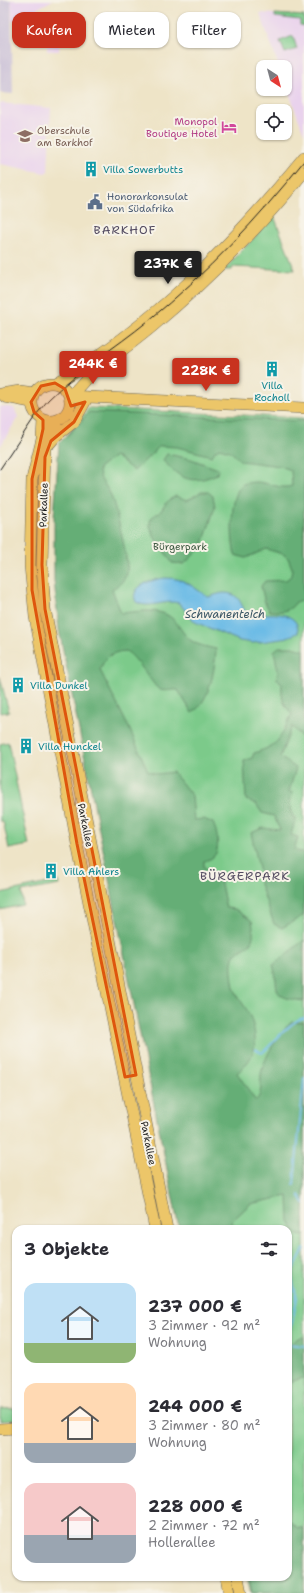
<!DOCTYPE html>
<html lang="de">
<head>
<meta charset="utf-8">
<style>
  body { margin:0; font-family:"Shantell Sans",sans-serif; background:#f2f2f3; color:#2b2b33; height:100vh; display:flex; flex-direction:column; font-size:15px; white-space:nowrap }
  * { box-sizing:border-box; margin:0 }
  p { font-size:13px; color:#7c7c81 }
  .icon { flex:none; width:22px; height:22px; fill:none; stroke:currentColor; stroke-width:2; stroke-linecap:round; stroke-linejoin:round }
  .map { position:relative; flex:1; overflow:hidden }
  .panel { position:absolute; left:12px; top:1225px; width:280px; height:356px; display:flex; flex-direction:column; background:#fff; border-radius:12px; box-shadow:0 1px 3px #0004 }
  .panel>* { flex:none }
  .top-card { position:absolute; left:12px; top:12px; width:280px; height:36px; display:flex; gap:8px }
  .needle { width:26px; rotate:144deg }
  .tools { position:absolute; left:256px; top:60px; display:grid; gap:8px }
  .tools a { display:grid; place-items:center; width:36px; height:36px; border-radius:8px; background:#fff; box-shadow:0 1px 3px #0004; font-size:20px }
  .price { position:absolute; translate:-50% -34px; padding:0 9px; border-radius:4px; background:#c8321e; color:#fff; font-size:13px; line-height:26px; filter:drop-shadow(0 1px 2px #0008) }
  .price::after { content:''; position:absolute; left:50%; top:24px; width:12px; height:9px; margin-left:-6px; background:inherit; clip-path:polygon(0 0,100% 0,50% 100%) }
  .price.current { background:#222; color:#fff }
  ul { padding:0; list-style:none }
  li { display:flex; align-items:center; gap:12px; height:100px; padding:0 12px }
  li span { display:grid; place-items:center; flex:none; width:112px; height:80px; border-radius:12px; color:#555 }
  li>.icon { margin-inline-start:auto }
  span .icon { width:48px; height:48px; fill:#fffc; stroke-width:1 }
  li b { font-size:17px }
  h2 { display:flex; justify-content:space-between; align-items:center; height:48px; padding:0 12px; font-size:17px }
  .chip { padding:0 14px; border-radius:12px; background:#fff; box-shadow:0 1px 3px #0004; font-size:14px; line-height:36px }
  .chip.current { background:#c8321e; color:#fff }
  .map>svg:first-child { display:block }
  .built { fill:#e9d2ed }
  .industrial { fill:#c9bfd7 }
  .green { fill:#7cca8a; stroke:#4c7353 }
  .forest { fill:#65ae76; stroke:#406549 }
  .water { fill:#6cbbe6; stroke:#446c81 }
  .lines { fill:none; stroke-linecap:round; stroke-linejoin:round }
  .stream { stroke:#6cbbe6; stroke-width:2 }
  .major-casing { stroke:#666258; stroke-width:12 }
  .major { stroke:#ecc669; stroke-width:11 }
  .tram { stroke:#1c1c1c; stroke-width:1 }
  .marked { fill:#de560d; fill-opacity:0.2; stroke:#de560d; stroke-width:3; stroke-linejoin:round }
  .labels { text-anchor:middle; stroke-width:4; stroke-linejoin:round; paint-order:stroke }
  .hotel-label { font-size:10px; fill:#b23c85; stroke:#f7f3e8; text-anchor:end }
  .education-label { font-size:10px; fill:#785e54; stroke:#f7f3e8; text-anchor:start }
  .culture-label { font-size:10px; fill:#0d838f; stroke:#f7f3e8; text-anchor:start }
  .service-label { font-size:10px; fill:#4e5e75; stroke:#f7f3e8; text-anchor:start }
  .street-label { font-size:10px; fill:#1c1c1c; stroke:#f7f3e8 }
  .park-label { font-size:10px; fill:#3e5942; stroke:#f7f3e8 }
  .water-label { font-size:11px; font-style:italic; fill:#385463; stroke:#f7f3e8 }
  .quarter-label { font-size:12px; letter-spacing:1px; fill:#524a60; stroke:#f7f3e8 }
</style>
</head>
<body>
<div class="map">
<svg width="304" height="1593" viewBox="0 0 304 1593">
  <rect width="100%" height="100%" fill="#f7f3e8"/>
  <filter id="ink" filterUnits="userSpaceOnUse"><feTurbulence type="fractalNoise" baseFrequency=".025" numOctaves="2"/><feDisplacementMap in="SourceGraphic" scale="8" xChannelSelector="R" yChannelSelector="G"/><feConvolveMatrix kernelMatrix="1 2 1 2 8 2 1 2 1" color-interpolation-filters="sRGB"/></filter>
  <filter id="wash" filterUnits="userSpaceOnUse"><feTurbulence type="fractalNoise" baseFrequency=".012" numOctaves="4" result="noise"/><feDisplacementMap in="SourceGraphic" scale="16" xChannelSelector="R" yChannelSelector="G"/><feGaussianBlur stdDeviation="0.9" result="paint"/><feColorMatrix in="noise" values="0 0 0 0 0 0 0 0 0 0 0 0 0 0 0 0 0 1.4 0 .05"/><feComposite in="paint" operator="in"/></filter>
  <g filter="url(#wash)">
    <rect width="100%" height="100%" fill="#eee4c7"/>
    <path class="built" d="M11,0H53L12,22Z
      M260,13L304,16V134L285,82V67H279Z
      M62,16L59,51H47V37L39,35L28,39L13,38L51,19Z
      M0,103L51,108L48,171L45,173L0,164Z
      M0,406L14,408L18,417L0,447Z"/>
    <path class="industrial" d="M0,0H11L13,94L0,93Z"/>
    <path class="green" d="M275,14L304,16V26L300,25V20L275,17Z
      M293,36L297,49L285,53L280,41Z
      M274,216L295,270L233,267L232,270H224Z
      M89,408L304,418V1593H251L247,1577H288V1229H179L61,443Z
      M0,677L9,712L0,713Z
      M8,742L29,845L9,849L3,821H0V744Z
      M58,881L59,885L21,892L23,905L0,910V893Z
      M16,1408V1420L0,1421V1409Z"/>
    <path class="forest" d="M89,412L304,421V601L296,602C289,612 282,612 270,611L265,603L261,586L265,581L286,580L291,576L292,568L288,558L283,554L266,549L246,558L235,555C231,541 229,493 243,484C246,483 252,482 256,482C268,482 280,490 292,486L291,470L280,466L241,461L230,451L219,448L215,451L212,456L177,447L160,446L134,471L115,456L99,468C99,481 104,482 110,493C115,504 130,564 127,574C123,582 119,585 112,589L121,613C135,612 154,608 167,615C177,620 180,630 188,638C195,645 207,647 216,649C215,669 210,701 192,713L178,690C172,689 165,692 160,690C155,689 138,658 126,651C112,652 105,656 100,670L130,730L148,771L158,774L173,772L192,796L194,820L204,819L213,823C217,831 221,850 213,857C211,859 207,860 204,861V867L220,879L226,908L235,909L252,921C254,933 255,943 243,949C240,951 237,951 235,954C230,961 232,973 233,981C234,995 244,1003 250,1016C259,1039 257,1057 237,1073L256,1101C263,1092 260,1084 261,1074C265,1055 278,1035 291,1022H304V1236L297,1235L289,1221L288,1196L250,1204L231,1222L237,1229H179L59,630L54,580V516L59,443L80,423Z
      M167,454L191,459L218,469L217,474C193,485 180,480 163,460Z
      M201,492H208L213,496L215,507L202,547L184,564L172,563C166,552 145,530 151,519C153,515 158,514 161,511C167,502 166,501 176,496L187,500Z
      M279,647H293L304,650V738L303,739L292,726L280,757L296,768L289,792L293,793L290,802L293,817L296,818L291,835L298,837L294,850L304,853V915L282,928L274,924L260,884V873L251,833L263,828L280,830L274,816L262,813L256,804L246,800L244,761L252,758L254,753C283,744 279,737 292,714C283,704 281,698 282,684L277,679L278,671L274,651Z
      M304,940V1001C267,997 281,990 273,965Z
      M304,1337V1378L288,1382V1346L298,1338Z
      M288,1519L297,1528H304V1593H252L249,1577H288Z"/>
    <path class="water" d="M165,578C186,578 191,586 208,597C213,596 219,593 224,593C244,593 239,610 251,616C266,613 300,609 298,633L282,639L253,643L240,641L195,622L179,603C164,599 149,610 136,602C128,586 154,579 165,578Z"/>
    <g class="lines">
      <path class="stream" d="M256,1049L262,1053C272,1045 292,1019 304,1018
        M294,1184L304,1078
        M299,1195L304,1203
        M288,1333L292,1323L297,1298L292,1279L293,1270L304,1249
        M288,1344L304,1346"/>
    </g>
  </g>
  <g filter="url(#ink)">
    <g class="lines">
      <g class="major-casing">
        <path id="major" d="M32 402a19 19 0 1 1 38 0a19 19 0 1 1-38 0Z
          M55,383C153,327 233,243 304,157
          M0,394L20,391L34,393
          M69,396C79,389 84,379 93,372C113,357 134,342 153,326C208,280 259,228 304,172
          M69,396L304,408
          M5,397L31,402
          M43,420L42,439L32,479L30,566L35,617L77,844L155,1229
          M57,421L47,439L45,449L42,565L45,609L167,1229
          M50,443L56,436L74,422L85,402
          M0,1429L16,1428
          M226,1577L229,1593
          M238,1577L241,1593"/>
      </g>
      <use href="#major" class="major"/>
      <path class="tram" d="M0,469L36,415L48,400C78,370 115,348 148,321C207,273 257,220 304,161"/>
    </g>
  </g>
  <path class="marked" d="M55,383L65,389L71,406L85,402L74,422L51,441L45,457L42,565L45,609L136,1075L125,1077L77,844L32,590V479L43,429V420L34,412L31,402L41,386Z"/>
  <defs>
    <g id="hotel-bare" transform="scale(1.2)"><path d="M-6-4.5h1.5V1H6V5H4.5V3h-9V5H-6ZM-4 0a1.8 1.8 0 1 1 3.6 0ZM.5 0V-2.5h3Q6-2.5 6 0Z" fill="#d1479c" stroke="#f7f3e8" stroke-width="2.5" paint-order="stroke"/></g>
    <g id="school-bare" transform="scale(1.2)"><path d="M0-5L7-2L0 1L-7-2ZM-4 1L0 2.5L4 1V4Q0 6-4 4Z" fill="#8d6e63" stroke="#f7f3e8" stroke-width="2.5" paint-order="stroke"/></g>
    <g id="building-bare" transform="scale(1.2)"><path d="M-4-6H4V6H1V3H-1V6H-4ZM-2.5-4.3h1.7v1.8h-1.7ZM.8-4.3h1.7v1.8H.8ZM-2.5-1h1.7V.8h-1.7ZM.8-1h1.7V.8H.8Z" fill="#0f9aa8" stroke="#f7f3e8" stroke-width="2.5" paint-order="stroke"/></g>
    <g id="civic-bare" transform="scale(1.2)"><path d="M-.6-6.5H3V-4.5H.6V-3L4-1V1h2V6H-6V1h2V-1L-.6-3ZM-1.2 2.5V6h2.4V2.5Z" fill="#5c6f8a" stroke="#f7f3e8" stroke-width="2.5" paint-order="stroke"/></g>
  </defs>
  <g fill-rule="evenodd">
    <use href="#hotel-bare" x="229" y="127"/>
    <use href="#school-bare" x="25" y="136"/>
    <use href="#building-bare" x="91" y="169"/>
    <use href="#civic-bare" x="95" y="202"/>
    <use href="#building-bare" x="272" y="369"/>
    <use href="#building-bare" x="18" y="685"/>
    <use href="#building-bare" x="26" y="746"/>
    <use href="#building-bare" x="51" y="871"/>
  </g>
  <g class="labels">
    <g class="hotel-label">
      <text x="217" y="125">Monopol<tspan x="217" dy="12">Boutique Hotel</tspan></text>
    </g>
    <g class="education-label">
      <text x="37" y="134">Oberschule<tspan x="37" dy="12">am Barkhof</tspan></text>
    </g>
    <g class="culture-label">
      <text x="103" y="173">Villa Sowerbutts</text>
      <text x="272" y="389" text-anchor="middle">Villa<tspan x="272" dy="12">Rocholl</tspan></text>
      <text x="30" y="689">Villa Dunkel</text>
      <text x="38" y="750">Villa Hunckel</text>
      <text x="63" y="875">Villa Ahlers</text>
    </g>
    <g class="service-label">
      <text x="107" y="200">Honorarkonsulat<tspan x="107" dy="12">von Südafrika</tspan></text>
    </g>
    <g class="street-label">
      <text transform="translate(43 505) rotate(-88)" y="4">Parkallee</text>
      <text transform="translate(86 825) rotate(79)" y="4">Parkallee</text>
      <text transform="translate(149 1143) rotate(79)" y="4">Parkallee</text>
    </g>
    <g class="park-label">
      <text x="180" y="550">Bürgerpark</text>
    </g>
    <g class="water-label">
      <text x="225" y="618">Schwanenteich</text>
    </g>
    <g class="quarter-label">
      <text x="125" y="234">BARKHOF</text>
      <text x="245" y="880">BÜRGERPARK</text>
    </g>
  </g>
</svg>
<div class="tools">
<a><svg class="needle" viewBox="-14 -14 28 28"><path d="M0-13l5 13h-10z" fill="#e53935"/><path d="M0 13l5-13h-10z" fill="#7c7c81"/></svg></a>
<a><svg class="icon" aria-label="locate" viewBox="0 0 24 24"><circle cx="12" cy="12" r="6"/><path d="M12 2v4M12 18v4M2 12h4M18 12h4"/></svg></a>
</div>
<b class="price current" style="left:168px;top:285px">237K €</b>
<b class="price" style="left:93px;top:385px">244K €</b>
<b class="price" style="left:206px;top:392px">228K €</b>
<div class="top-card">
<a class="chip current">Kaufen</a>
<a class="chip">Mieten</a>
<a class="chip">Filter</a>
</div>
<section class="panel">
<h2>3 Objekte<svg class="icon" aria-label="filters" viewBox="0 0 24 24"><path d="M4 7h16M4 17h16"/><circle cx="9" cy="7" r="2"/><circle cx="15" cy="17" r="2"/></svg></h2>
<ul>
<li><span style="background:linear-gradient(#bfe0f5 75%,#8fb573 0)"><svg class="icon" aria-label="home" viewBox="0 0 24 24"><path d="M3 11l9-7 9 7M6 9v11h12V9"/></svg></span><div><b>237 000 €</b><p>3 Zimmer · 92 m²</p><p>Wohnung</p></div></li>
<li><span style="background:linear-gradient(#ffd9b3 75%,#9aa5b1 0)"><svg class="icon" aria-label="home" viewBox="0 0 24 24"><path d="M3 11l9-7 9 7M6 9v11h12V9"/></svg></span><div><b>244 000 €</b><p>3 Zimmer · 80 m²</p><p>Wohnung</p></div></li>
<li><span style="background:linear-gradient(#f6c9c9 65%,#9aa5b1 0)"><svg class="icon" aria-label="home" viewBox="0 0 24 24"><path d="M3 11l9-7 9 7M6 9v11h12V9"/></svg></span><div><b>228 000 €</b><p>2 Zimmer · 72 m²</p><p>Hollerallee</p></div></li>
</ul>
</section>
</div>
</body>
</html>
